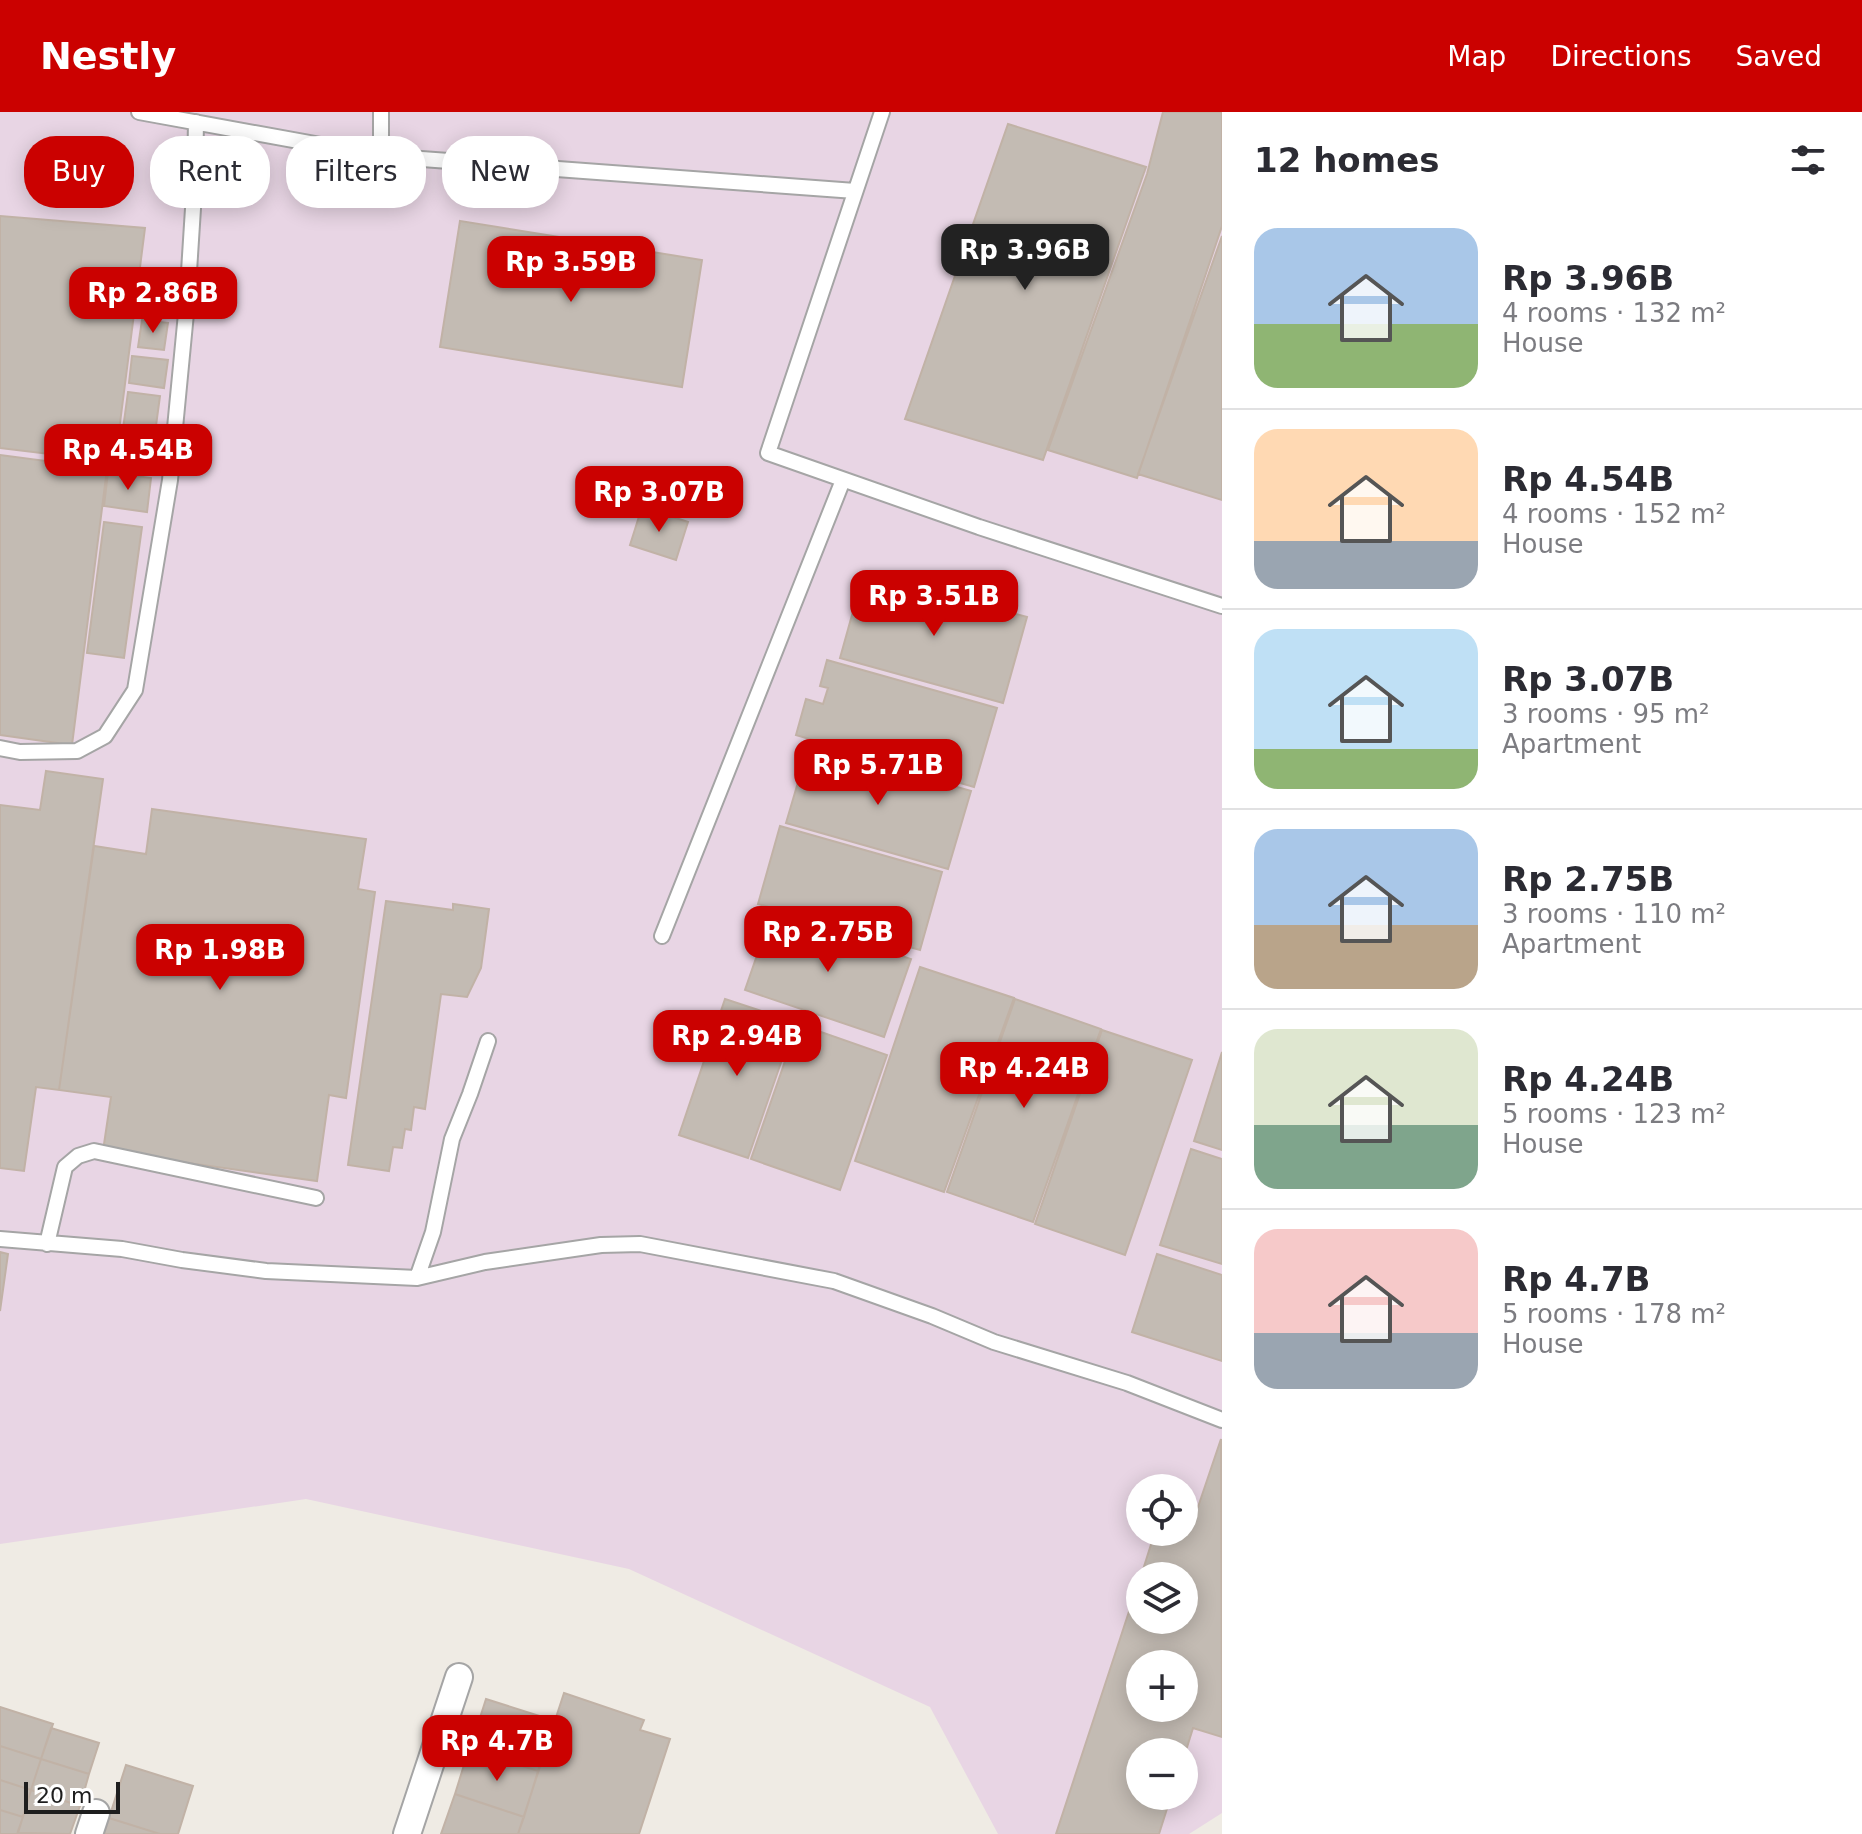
<!DOCTYPE html>
<html lang="en">
<head>
<meta charset="utf-8">
<style>
  body { margin:0; font-family:"DejaVu Sans",sans-serif; background:#f2f2f3; color:#2b2b33; height:100vh; display:flex; flex-direction:column; font-size:30px; white-space:nowrap }
  * { box-sizing:border-box; margin:0 }
  p { font-size:26px; color:#7c7c81 }
  .icon { flex:none; width:44px; height:44px; fill:none; stroke:currentColor; stroke-width:2; stroke-linecap:round; stroke-linejoin:round }
  .map { position:relative; flex:1; overflow:hidden }
  .panel { display:flex; flex-direction:column; background:#fff; width:640px }
  .panel>* { flex:none }
  .hud { position:absolute; left:24px; top:24px; width:760px; height:72px; display:flex; gap:16px }
  .tools { position:absolute; left:1126px; top:1362px; display:grid; gap:16px }
  .tools a { display:grid; place-items:center; width:72px; height:72px; border-radius:50%; background:#fff; box-shadow:0 4px 20px #0003; font-size:40px }
  .scale { position:absolute; left:24px; bottom:20px; width:96px; box-sizing:border-box; padding-left:8px; border:4px solid #1e1e1e; border-top:0; font-size:22px; line-height:28px; white-space:nowrap; color:#1e1e1e; -webkit-text-stroke:6px #fff; paint-order:stroke }
  .price { position:absolute; translate:-50% -68px; padding:0 18px; border-radius:16px; background:#cb0100; color:#fff; font-size:26px; line-height:52px; filter:drop-shadow(0 2px 4px #0008) }
  .price::after { content:''; position:absolute; left:50%; top:48px; width:24px; height:18px; margin-left:-12px; background:inherit; clip-path:polygon(0 0,100% 0,50% 100%) }
  .price.selected { background:#222; color:#fff }
  ul { padding:0; list-style:none }
  li { display:flex; align-items:center; gap:24px; height:200px; padding:0 32px }
  li+li { border-top:2px solid #e1e1e2 }
  li span { display:grid; place-items:center; flex:none; width:224px; height:160px; border-radius:24px; color:#555 }
  li>.icon { margin-inline-start:auto }
  span .icon { width:96px; height:96px; fill:#fffc; stroke-width:1 }
  li b { font-size:34px }
  h2 { display:flex; justify-content:space-between; align-items:center; height:96px; padding:0 32px; font-size:34px }
  .chip { padding:0 28px; border-radius:32px; background:#fff; box-shadow:0 4px 20px #0003; font-size:28px; line-height:72px }
  .chip.selected { background:#cb0100; color:#fff }
  header { display:flex; align-items:center; gap:48px; box-sizing:border-box; height:112px; padding:0 40px; background:#cb0100; color:#fff }
  header strong { font-size:38px }
  nav { display:flex; gap:44px; margin-inline-start:auto; font-size:28px }
  main { display:flex; flex:1; min-height:0 }
  .map>svg:first-child { display:block }
  .industrial { fill:#e8d5e4; fill-rule:evenodd }
  .building { fill:#c3bbb3; stroke:#c1b2a6; stroke-width:2; fill-rule:evenodd }
  .lines { fill:none; stroke-linecap:round; stroke-linejoin:round }
  .lane-casing { stroke:#a5a5a5; stroke-width:18 }
  .street-casing { stroke:#a5a5a5; stroke-width:30 }
  .lane { stroke:#fff; stroke-width:14 }
  .street { stroke:#fff; stroke-width:26 }
</style>
</head>
<body>
<header>
<strong>Nestly</strong>
<nav><a>Map</a><a>Directions</a><a>Saved</a></nav>
</header>
<main>
<div class="map">
<svg width="1222" height="1722" viewBox="0 0 1222 1722">
  <rect width="100%" height="100%" fill="#efebe4"/>
  <path class="industrial" d="M0,0H1222V1701L1189,1722H998L930,1595L629,1457L306,1387L0,1432ZM1140,1376H1184V1420H1140ZM1140,1464H1184V1508H1140ZM1140,1552H1184V1596H1140ZM1140,1640H1184V1684H1140Z"/>
  <path class="building" d="M1163,0H1222V114L1137,366L1048,338L1147,62Z
    M1008,12L1146,55L1043,348L905,307Z
    M0,104L145,116L115,350L0,336Z
    M460,109L702,148L682,275L440,235Z
    M1222,124V388L1138,362Z
    M151,173L174,176L170,205L147,201Z
    M142,208L168,211L164,238L138,235Z
    M132,244L168,248L164,276L129,271Z
    M128,280L160,284L150,358L118,354Z
    M0,343L107,357L72,633L0,623Z
    M108,360L151,366L147,400L104,394Z
    M642,395L688,410L676,448L630,433Z
    M104,410L142,415L124,546L87,541Z
    M864,460L1027,505L1003,591L840,546Z
    M827,548L997,596L974,675L796,623L806,587L823,592L828,576L820,574Z
    M809,633L971,679L948,757L786,711Z
    M46,659L103,667L59,978L36,975L24,1059L0,1056V693L40,698Z
    M152,697L366,727L358,777L375,780L346,986L329,983L317,1069L103,1039L111,985L59,978L94,734L146,742Z
    M780,714L942,760L920,838L758,792Z
    M386,789L453,798V792L489,797L481,856L467,885L441,882L425,997L414,995L411,1018L405,1017L402,1036L393,1035L389,1059L348,1053Z
    M772,800L911,847L884,925L745,878Z
    M920,855L1014,886L944,1080L855,1049Z
    M725,887L795,910L748,1046L679,1023Z
    M1015,887L1101,917L1033,1110L947,1080Z
    M798,912L887,943L840,1078L751,1047Z
    M1102,918L1192,948L1125,1143L1035,1112Z
    M1222,940V1038L1194,1029Z
    M1191,1037L1222,1047V1152L1160,1133Z
    M0,1140L8,1142L0,1199Z
    M1157,1142L1222,1163V1249L1132,1220Z
    M1221,1327L1222,1625L1193,1616L1184,1645V1640H1140V1684H1171L1159,1722H1056L1140,1466V1508H1184V1464H1141L1155,1420H1184V1391L1198,1395ZM1140,1552H1184V1596H1140Z
    M564,1581L644,1608L640,1618L670,1627L639,1722H518Z
    M486,1587L555,1609L538,1659L470,1637Z
    M0,1595L53,1612L41,1647L0,1634Z
    M51,1616L99,1631L89,1662L41,1647Z
    M0,1634L41,1647L31,1678L0,1668Z
    M469,1637L538,1659L524,1705L455,1682Z
    M41,1647L89,1662L80,1694L31,1678Z
    M126,1653L193,1674L178,1722H160L109,1706Z
    M0,1668L31,1678L23,1705L0,1698Z
    M31,1678L80,1694L70,1722L18,1721Z
    M455,1682L524,1705L518,1722H441Z
    M0,1698L23,1705L17,1722H0Z
    M109,1706L160,1722H104Z"/>
  <g class="lines">
    <g class="lane-casing">
      <path id="lane" d="M139,0L381,44L855,79
        M381,0V44
        M882,0L768,341L979,415L1222,494
        M0,636L20,640L77,639L105,624L135,578L170,368L187,191L195,65L196,10
        M662,824L843,368
        M0,1127L122,1137L182,1148L266,1159L417,1166L485,1150L601,1133L640,1132L834,1169L932,1204L994,1230L1127,1271L1222,1308
        M47,1132L65,1055L78,1044L94,1039L316,1086
        M417,1166L433,1120L452,1027L470,982L488,929"/>
    </g>
    <g class="street-casing">
      <path id="street" d="M89,1722L96,1701
        M407,1722L459,1565"/>
    </g>
    <use href="#lane" class="lane"/>
    <use href="#street" class="street"/>
  </g>
</svg>
<div class="tools">
<a><svg class="icon" aria-label="locate" viewBox="0 0 24 24"><circle cx="12" cy="12" r="6"/><path d="M12 2v4M12 18v4M2 12h4M18 12h4"/></svg></a>
<a><svg class="icon" aria-label="layers" viewBox="0 0 24 24"><path d="M12 4l9 5-9 5-9-5zM3 14l9 5 9-5"/></svg></a>
<a>+</a>
<a>−</a>
</div>
<div class="scale">20 m</div>
<b class="price selected" style="left:1025px;top:180px">Rp 3.96B</b>
<b class="price" style="left:571px;top:192px">Rp 3.59B</b>
<b class="price" style="left:153px;top:223px">Rp 2.86B</b>
<b class="price" style="left:128px;top:380px">Rp 4.54B</b>
<b class="price" style="left:659px;top:422px">Rp 3.07B</b>
<b class="price" style="left:934px;top:526px">Rp 3.51B</b>
<b class="price" style="left:878px;top:695px">Rp 5.71B</b>
<b class="price" style="left:828px;top:862px">Rp 2.75B</b>
<b class="price" style="left:220px;top:880px">Rp 1.98B</b>
<b class="price" style="left:737px;top:966px">Rp 2.94B</b>
<b class="price" style="left:1024px;top:998px">Rp 4.24B</b>
<b class="price" style="left:497px;top:1671px">Rp 4.7B</b>
<div class="hud">
<a class="chip selected">Buy</a>
<a class="chip">Rent</a>
<a class="chip">Filters</a>
<a class="chip">New</a>
</div>
</div>
<section class="panel">
<h2>12 homes<svg class="icon" aria-label="filters" viewBox="0 0 24 24"><path d="M4 7h16M4 17h16"/><circle cx="9" cy="7" r="2"/><circle cx="15" cy="17" r="2"/></svg></h2>
<ul>
<li><span style="background:linear-gradient(#a9c7e8 60%,#8fb573 0)"><svg class="icon" aria-label="home" viewBox="0 0 24 24"><path d="M3 11l9-7 9 7M6 9v11h12V9"/></svg></span><div><b>Rp 3.96B</b><p>4 rooms · 132 m²</p><p>House</p></div></li>
<li><span style="background:linear-gradient(#ffd9b3 70%,#9aa5b1 0)"><svg class="icon" aria-label="home" viewBox="0 0 24 24"><path d="M3 11l9-7 9 7M6 9v11h12V9"/></svg></span><div><b>Rp 4.54B</b><p>4 rooms · 152 m²</p><p>House</p></div></li>
<li><span style="background:linear-gradient(#bfe0f5 75%,#8fb573 0)"><svg class="icon" aria-label="home" viewBox="0 0 24 24"><path d="M3 11l9-7 9 7M6 9v11h12V9"/></svg></span><div><b>Rp 3.07B</b><p>3 rooms · 95 m²</p><p>Apartment</p></div></li>
<li><span style="background:linear-gradient(#a9c7e8 60%,#b9a48a 0)"><svg class="icon" aria-label="home" viewBox="0 0 24 24"><path d="M3 11l9-7 9 7M6 9v11h12V9"/></svg></span><div><b>Rp 2.75B</b><p>3 rooms · 110 m²</p><p>Apartment</p></div></li>
<li><span style="background:linear-gradient(#dfe7d0 60%,#7fa58c 0)"><svg class="icon" aria-label="home" viewBox="0 0 24 24"><path d="M3 11l9-7 9 7M6 9v11h12V9"/></svg></span><div><b>Rp 4.24B</b><p>5 rooms · 123 m²</p><p>House</p></div></li>
<li><span style="background:linear-gradient(#f6c9c9 65%,#9aa5b1 0)"><svg class="icon" aria-label="home" viewBox="0 0 24 24"><path d="M3 11l9-7 9 7M6 9v11h12V9"/></svg></span><div><b>Rp 4.7B</b><p>5 rooms · 178 m²</p><p>House</p></div></li>
</ul>
</section>
</main>
</body>
</html>
